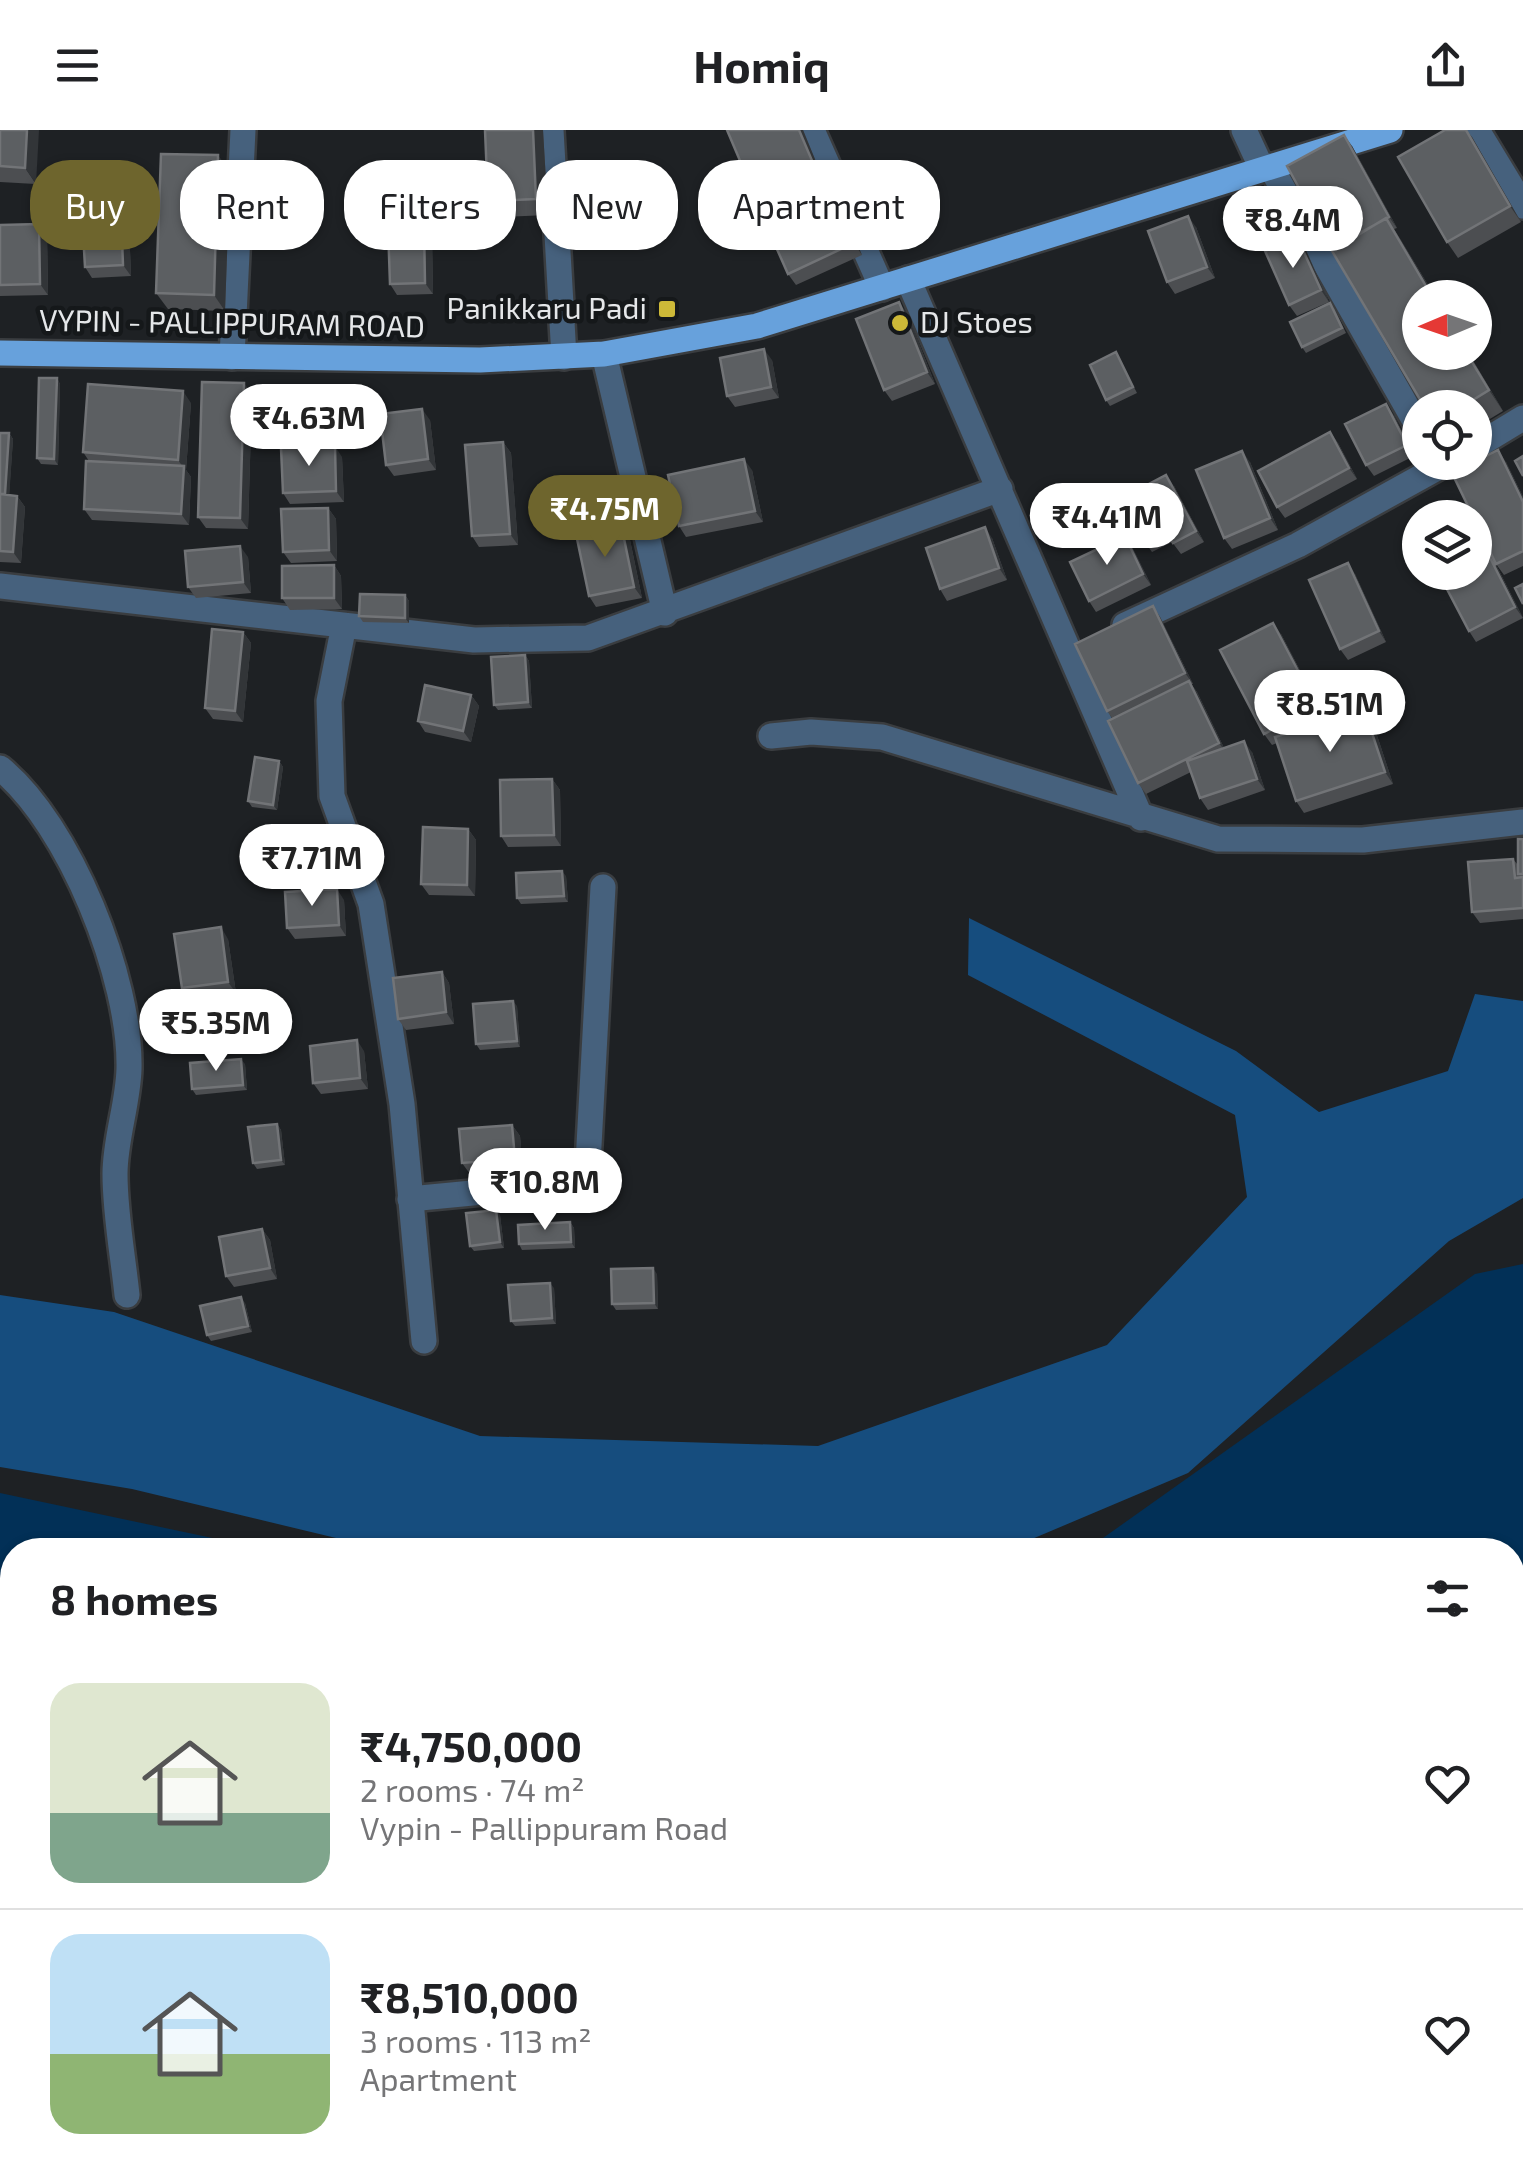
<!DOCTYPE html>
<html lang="en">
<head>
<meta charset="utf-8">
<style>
  body { margin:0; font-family:"Exo 2",sans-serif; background:#f2f2f2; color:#202124; height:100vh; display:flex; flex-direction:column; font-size:38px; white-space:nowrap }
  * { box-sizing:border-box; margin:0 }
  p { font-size:32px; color:#757577 }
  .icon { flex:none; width:55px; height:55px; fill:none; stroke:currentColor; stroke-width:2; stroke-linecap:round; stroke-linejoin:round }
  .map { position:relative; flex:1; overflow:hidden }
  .details { position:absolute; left:0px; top:1408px; width:1525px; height:642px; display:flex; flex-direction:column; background:#fff; border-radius:40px 40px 0 0; box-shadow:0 2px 8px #0004 }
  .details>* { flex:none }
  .banner { position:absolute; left:30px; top:30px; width:1000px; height:90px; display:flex; gap:20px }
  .needle { width:65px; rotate:268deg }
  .fabs { position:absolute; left:1402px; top:150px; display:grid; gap:20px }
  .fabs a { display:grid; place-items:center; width:90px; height:90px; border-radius:50%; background:#fff; box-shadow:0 2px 8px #0004; font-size:50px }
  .price { position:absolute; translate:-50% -85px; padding:0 22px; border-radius:35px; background:#fff; color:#222; font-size:32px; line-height:65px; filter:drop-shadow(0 2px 5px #0008) }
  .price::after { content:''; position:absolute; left:50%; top:60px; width:30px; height:22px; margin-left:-15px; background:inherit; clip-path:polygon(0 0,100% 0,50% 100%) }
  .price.active { background:#6e652d; color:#fff }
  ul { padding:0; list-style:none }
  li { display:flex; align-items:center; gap:30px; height:250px; padding:0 50px }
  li+li { border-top:2px solid #e0e0e0 }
  li span { display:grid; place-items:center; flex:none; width:280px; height:200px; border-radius:30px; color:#555 }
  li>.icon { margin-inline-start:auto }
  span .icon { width:120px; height:120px; fill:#fffc; stroke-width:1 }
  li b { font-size:42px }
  h2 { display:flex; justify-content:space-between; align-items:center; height:120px; padding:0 50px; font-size:42px }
  .pill { padding:0 35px; border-radius:40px; background:#fff; box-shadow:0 2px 8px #0004; font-size:35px; line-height:90px }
  .pill.active { background:#6e652d; color:#fff }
  header { display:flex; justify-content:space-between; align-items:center; height:130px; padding:0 50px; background:#fff; font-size:45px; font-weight:700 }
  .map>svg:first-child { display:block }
  .green { fill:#023057 }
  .water { fill:#164d7e }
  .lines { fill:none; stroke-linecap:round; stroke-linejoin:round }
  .minor-casing { stroke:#3a3d40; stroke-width:30 }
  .major-casing { stroke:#3a3d40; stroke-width:30 }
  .minor { stroke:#46617d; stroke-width:25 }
  .major { stroke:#67a1dc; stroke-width:25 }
  .wall { fill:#4c4e51 }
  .shaded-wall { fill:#323538 }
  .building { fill:#5c5f62; stroke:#727477; stroke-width:2.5 }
  .poi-dot { fill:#cdb938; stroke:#15181a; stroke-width:4 }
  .labels { text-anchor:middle; stroke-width:9; stroke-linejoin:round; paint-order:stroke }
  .poi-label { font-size:30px; fill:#e5e7e9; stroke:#15181a; text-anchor:end }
  .street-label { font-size:30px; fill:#e5e7e9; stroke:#15181a }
</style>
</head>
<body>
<header><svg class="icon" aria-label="menu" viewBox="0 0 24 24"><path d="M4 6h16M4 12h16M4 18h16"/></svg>Homiq<svg class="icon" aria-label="share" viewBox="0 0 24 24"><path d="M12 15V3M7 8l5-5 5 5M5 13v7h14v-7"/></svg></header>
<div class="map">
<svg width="1523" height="2049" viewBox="0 0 1523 2049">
  <rect width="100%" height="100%" fill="#1e2124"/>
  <path class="green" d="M1523,1134V2049H0V1363L269,1420H12V2038H1512V1420H1063L1103,1408L1475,1144Z"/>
  <path class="water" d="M969,788L1236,921L1319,982L1448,941L1475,864L1523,871V1068L1449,1111L1188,1343L1006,1420H386L132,1359L0,1337V1165L114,1182L480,1306L818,1316L1107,1215L1247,1067L1235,985L968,845Z"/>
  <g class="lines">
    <g class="minor-casing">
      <path id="minor" d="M551,0L564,227
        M812,0L882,158
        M1244,0L1262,39
        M1477,0L1523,76
        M1270,36L1420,300
        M908,149L1141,688
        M604,224L665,483
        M232,227L243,0
        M1475,317L1523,288
        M0,456L474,510L588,508L1000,359
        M344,495L329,571L332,666L371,774L402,974L424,1211
        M1125,495L1298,415L1448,332
        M771,606L811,602L882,607L1218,709L1363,710L1523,692
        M0,638C70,695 131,849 129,939C128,974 115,1009 115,1044C115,1084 123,1126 127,1165
        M410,1069L587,1052L603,757"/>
    </g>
    <g class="major-casing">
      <path id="major" d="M0,223L480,230L604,224L757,196L1390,0"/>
    </g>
    <use href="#minor" class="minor"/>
    <use href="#major" class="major"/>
  </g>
  <path class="wall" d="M0,0L36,54L0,52Z
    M543,0L548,85L500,87L488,71Z
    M727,0H803L821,45L823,44L831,55L862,125L796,155L788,144L760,73L755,66Z
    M1472,7L1521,92L1458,128L1447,112Z
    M1352,16L1397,98L1394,99L1436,168H1420V222H1468L1503,281L1475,298V278H1425L1334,120L1287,36Z
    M230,42L225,181L168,179L156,163Z
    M121,83L129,94L131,146L92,148L85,137Z
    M0,95L47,105L48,165L0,166Z
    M424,97L432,108L433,164L397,165L390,154Z
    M1196,97L1215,148L1175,164L1167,152Z
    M1297,107L1305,118L1329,172L1297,186L1289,175Z
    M1334,178L1346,203L1306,223L1302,217Z
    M907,183L935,254L892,271L884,260Z
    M1116,222L1137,263L1110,276L1106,270Z
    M772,230L779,268L735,277L727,266Z
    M57,248L60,254L58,335L41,334L37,328Z
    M252,264L248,399L206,398L198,387Z
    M191,273L186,340L191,347L189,395L92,390L84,379L89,331L83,322Z
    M1394,285L1414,326L1374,346L1366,335Z
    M430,290L436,340L394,346L386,335Z
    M1330,302L1338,313L1357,349L1285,388L1277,377Z
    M0,303H9L13,309L9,365L17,366L25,377L21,433L0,432Z
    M503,312L511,323L518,415L479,417L472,406Z
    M342,327L344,372L290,374L283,363Z
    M1250,332L1278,400L1232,419L1224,408Z
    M1506,332L1523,367V436L1504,445L1496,434Z
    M752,340L763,392L686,407L679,396Z
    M1174,356L1204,412L1181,424L1172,412L1152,422L1144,411L1141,391Z
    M328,378L336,389L337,431L291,433L283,422Z
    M629,405L642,468L596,477L589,466Z
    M992,408L1007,450L947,471L940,459Z
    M1486,415L1523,488L1476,512L1469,501Z
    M1132,417L1151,455L1096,482L1089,471Z
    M248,427L251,463L196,468L188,457Z
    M334,435L341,446L342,479L290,480L282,468Z
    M1355,444L1386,512L1348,530L1340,519Z
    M405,465L409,471V493L363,492L359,486Z
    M1160,487L1193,554H1191L1197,562L1224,618L1252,622L1265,660L1208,680L1200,668L1191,642L1146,664L1138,653L1113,589L1107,581Z
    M243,502L251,513L243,592L213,589L205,578Z
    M1281,504L1325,588L1310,596L1364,579L1372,590L1393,654L1304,683L1296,671L1277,613L1272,615L1264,604Z
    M525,525L529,531L532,578L498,580L494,575Z
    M471,565L479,576L471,612L425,602L418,591Z
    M279,631L283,637L277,680L252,677L248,671Z
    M552,649L560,660L561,716L508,717L501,706Z
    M468,699L476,710L475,766L429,765L421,754Z
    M1523,709V789L1480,793L1472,782L1513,729L1518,735Z
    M566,746L568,772L521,774L517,768Z
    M344,770L346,806L295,809L287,798Z
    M228,809L236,863L190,869L182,858Z
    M442,842L449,853L454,894L406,900L398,889Z
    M517,876L520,917L480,920L476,914Z
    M364,921L368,959L321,964L313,953Z
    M245,934L247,960L196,965L192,959Z
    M277,994L281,1000L285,1035L257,1039L253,1033Z
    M512,995L520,1006L523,1040L470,1044L462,1033Z
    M500,1085L504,1118L474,1121L470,1116Z
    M570,1092L574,1098L575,1118L522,1120L519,1114Z
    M262,1099L270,1110L277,1149L234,1157L226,1146Z
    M657,1144L658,1179L616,1180L612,1174Z
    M554,1158L556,1194L515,1196L511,1191Z
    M245,1173L252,1202L211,1211L207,1205Z"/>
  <path class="shaded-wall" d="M27,0H39L36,54L25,38Z
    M533,0H543L548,85L536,69Z
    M799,0H803L824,51L816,40Z
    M1466,0L1472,7L1521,92L1510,76Z
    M1344,5L1352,16L1397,98L1389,87Z
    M218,25L230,42L225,181L214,165Z
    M823,44L831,55L862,125L854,113Z
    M121,83L129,94L131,146L123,135Z
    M1188,86L1196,97L1215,148L1207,137Z
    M1386,88L1401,110L1436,168H1433Z
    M39,94L47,105L48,165L40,154Z
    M424,97L432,108L433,164L425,153Z
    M1297,107L1305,118L1329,172L1321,160Z
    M899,172L907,183L935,254L927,242Z
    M764,219L772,230L779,268L771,257Z
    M1466,222H1468L1503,281L1489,260Z
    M57,248L60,254L58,335L54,329Z
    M244,253L252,264L248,399L240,388Z
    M183,261L191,273L186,340L191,347L189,395L181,384L183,337L178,330Z
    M1386,274L1394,285L1414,326L1407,315Z
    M422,279L430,290L436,340L428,329Z
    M1330,302L1338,313L1357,349L1349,338Z
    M9,303L13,309L9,370L5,364Z
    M503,312L511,323L518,415L510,404Z
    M335,316L342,327L344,372L336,361Z
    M1498,320L1506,332L1523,367V372Z
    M1242,321L1250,332L1278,400L1270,388Z
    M744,329L752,340L763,392L755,381Z
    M1166,345L1174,356L1204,412L1196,401Z
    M17,366L25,377L21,433L13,422Z
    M328,378L336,389L337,431L329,420Z
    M621,394L629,405L642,468L634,457Z
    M985,397L992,408L1007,450L999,438Z
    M1478,404L1486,415L1523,488L1515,477Z
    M1125,406L1132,417L1151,455L1143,444Z
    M240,416L248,427L251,463L243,452Z
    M1348,433L1355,444L1386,512L1379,501Z
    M334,435L341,446L342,479L334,468Z
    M405,465L409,471V493L405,488Z
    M1153,476L1160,487L1193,554L1185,543Z
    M1273,493L1281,504L1325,588L1317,577Z
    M243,502L251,513L243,592L235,581Z
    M525,525L529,531L532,578L528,572Z
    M1189,551L1197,562L1227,624L1219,613Z
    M471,565L479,576L471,612L463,601Z
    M1364,579L1372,590L1393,654L1385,642Z
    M1244,611L1252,622L1265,660L1257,649Z
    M279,631L283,637L277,680L273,675Z
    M552,649L560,660L561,716L554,705Z
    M468,699L476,710L475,766L467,755Z
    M562,741L566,746L568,772L564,766Z
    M337,759L344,770L346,806L339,795Z
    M221,797L228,809L236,863L228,852Z
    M442,842L449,853L454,894L446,882Z
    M513,871L517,876L520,917L517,911Z
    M357,910L364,921L368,959L360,948Z
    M241,929L245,934L247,960L243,955Z
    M277,994L281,1000L285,1035L281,1030Z
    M512,995L520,1006L523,1040L515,1029Z
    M496,1080L500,1085L504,1118L500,1112Z
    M570,1092L574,1098L575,1118L571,1112Z
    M262,1099L270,1110L277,1149L270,1138Z
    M653,1138L657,1144L658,1179L654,1173Z
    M550,1153L554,1158L556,1194L552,1188Z
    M241,1167L245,1173L252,1202L248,1196Z"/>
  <path class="building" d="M0,0H27L25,38L0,36Z
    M485,0H533L536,69L488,71Z
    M727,0H799L816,40L755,66Z
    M1445,0H1466L1510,76L1447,112L1398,27Z
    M1344,5L1389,87L1332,118L1287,36Z
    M161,24L218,25L214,165L156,163Z
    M823,44L854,113L788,144L757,74Z
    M121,83L123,135L85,137L82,84Z
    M1188,86L1207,137L1167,152L1148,101Z
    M1386,88L1433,168H1420V222H1466L1489,260L1460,278H1425L1332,121Z
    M39,94L40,154L0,155V95Z
    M388,97H424L425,153L390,154Z
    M1297,107L1321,160L1289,175L1265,121Z
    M899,172L927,242L884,260L856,189Z
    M1330,173L1342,198L1302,217L1290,192Z
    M764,219L771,257L727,266L720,228Z
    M1116,222L1133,257L1106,270L1090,235Z
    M39,248H57L54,329L37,328Z
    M202,252L244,253L240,388L198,387Z
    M88,254L183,261L178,330L83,322Z
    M1386,274L1407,315L1366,335L1345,294Z
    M422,279L428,329L386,335L380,284Z
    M1330,302L1349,338L1277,377L1258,341Z
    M0,303H9L5,364H0Z
    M503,312L510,404L472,406L465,315Z
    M335,316L336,361L283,363L281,318Z
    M1498,320L1523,372V421L1496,434L1452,343Z
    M1242,321L1270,388L1224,408L1196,340Z
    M1523,326V346L1515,331Z
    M744,329L755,381L679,396L668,345Z
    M86,331L184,336L181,384L84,379Z
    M1166,345L1196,401L1173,413L1165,400L1144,411L1135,394L1141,391L1128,365Z
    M0,364L17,366L13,422L0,421Z
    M328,378L329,420L283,422L281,379Z
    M621,394L634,457L589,466L576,404Z
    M985,397L999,438L940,459L926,418Z
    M1478,404L1515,477L1469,501L1438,442H1475V405Z
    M1125,406L1143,444L1089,471L1070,432Z
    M240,416L243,452L188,457L185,421Z
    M1348,433L1379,501L1340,519L1309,450Z
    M334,435V468H282V436Z
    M1523,454V474L1515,458Z
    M360,464L405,465V488L359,486Z
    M1153,476L1185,543L1107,581L1075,514Z
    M1273,493L1317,577L1264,604L1220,520Z
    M212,499L243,502L235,581L205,578Z
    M525,525L528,572L494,575L491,527Z
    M1189,551L1219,613L1138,653L1108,591Z
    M425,555L471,565L463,601L418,591Z
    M1364,579L1385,642L1296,671L1275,607Z
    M1244,611L1257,649L1200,668L1187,631Z
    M255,627L279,631L273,675L248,671Z
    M552,649L554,705L501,706L500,650Z
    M423,697L468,699L467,755L421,754Z
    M1518,709H1523V744H1518Z
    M1513,729L1515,748L1523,747V778L1472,782L1468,732Z
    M562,741L564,766L517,768L516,743Z
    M337,759L339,795L287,798L285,762Z
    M221,797L228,852L182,858L174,804Z
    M442,842L446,882L398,889L393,848Z
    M513,871L517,911L476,914L473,874Z
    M357,910L360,948L313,953L310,916Z
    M241,929L243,955L192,959L190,933Z
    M277,994L281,1030L253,1033L248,997Z
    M512,995L515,1029L462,1033L459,999Z
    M496,1080L500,1112L470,1116L466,1083Z
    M570,1092L571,1112L519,1114L518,1095Z
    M262,1099L270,1138L226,1146L219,1107Z
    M653,1138L654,1173L612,1174L611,1139Z
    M550,1153L552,1188L511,1191L508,1155Z
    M241,1167L248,1196L207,1205L200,1176Z"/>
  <g class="poi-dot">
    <rect x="657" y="169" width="20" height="20" rx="5"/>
    <circle cx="900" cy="193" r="10"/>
  </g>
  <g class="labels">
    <g class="poi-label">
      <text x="647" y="189">Panikkaru Padi</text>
      <text x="920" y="203" text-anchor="start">DJ Stoes</text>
    </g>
    <g class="street-label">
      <text transform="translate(232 194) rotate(1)" y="10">VYPIN - PALLIPPURAM ROAD</text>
    </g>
  </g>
</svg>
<div class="fabs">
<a><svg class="needle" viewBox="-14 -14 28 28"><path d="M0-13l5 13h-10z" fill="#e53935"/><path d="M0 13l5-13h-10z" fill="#757577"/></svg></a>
<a><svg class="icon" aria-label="locate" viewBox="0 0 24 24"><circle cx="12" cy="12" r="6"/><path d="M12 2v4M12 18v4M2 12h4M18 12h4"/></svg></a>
<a><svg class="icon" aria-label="layers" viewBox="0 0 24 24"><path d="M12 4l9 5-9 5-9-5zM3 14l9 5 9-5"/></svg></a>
</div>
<b class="price" style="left:1293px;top:141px">₹8.4M</b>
<b class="price" style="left:309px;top:339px">₹4.63M</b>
<b class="price active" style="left:605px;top:430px">₹4.75M</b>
<b class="price" style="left:1107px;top:438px">₹4.41M</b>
<b class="price" style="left:1330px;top:625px">₹8.51M</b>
<b class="price" style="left:312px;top:779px">₹7.71M</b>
<b class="price" style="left:216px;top:944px">₹5.35M</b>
<b class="price" style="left:545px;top:1103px">₹10.8M</b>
<div class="banner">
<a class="pill active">Buy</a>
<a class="pill">Rent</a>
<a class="pill">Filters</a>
<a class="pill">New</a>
<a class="pill">Apartment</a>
</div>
<section class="details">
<h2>8 homes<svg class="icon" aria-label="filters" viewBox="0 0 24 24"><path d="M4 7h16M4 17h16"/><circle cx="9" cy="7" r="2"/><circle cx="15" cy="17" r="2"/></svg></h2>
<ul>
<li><span style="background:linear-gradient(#dfe7d0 65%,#7fa58c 0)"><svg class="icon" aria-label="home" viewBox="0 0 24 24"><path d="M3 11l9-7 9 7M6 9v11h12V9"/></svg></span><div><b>₹4,750,000</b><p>2 rooms · 74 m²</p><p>Vypin - Pallippuram Road</p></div><svg class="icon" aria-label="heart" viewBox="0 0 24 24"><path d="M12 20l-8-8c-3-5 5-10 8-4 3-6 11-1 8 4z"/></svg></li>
<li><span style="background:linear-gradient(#bfe0f5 60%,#8fb573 0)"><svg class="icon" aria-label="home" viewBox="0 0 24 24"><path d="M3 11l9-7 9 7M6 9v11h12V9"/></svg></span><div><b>₹8,510,000</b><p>3 rooms · 113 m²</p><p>Apartment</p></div><svg class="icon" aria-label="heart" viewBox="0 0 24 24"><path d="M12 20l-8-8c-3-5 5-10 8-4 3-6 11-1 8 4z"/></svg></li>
</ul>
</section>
</div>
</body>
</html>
